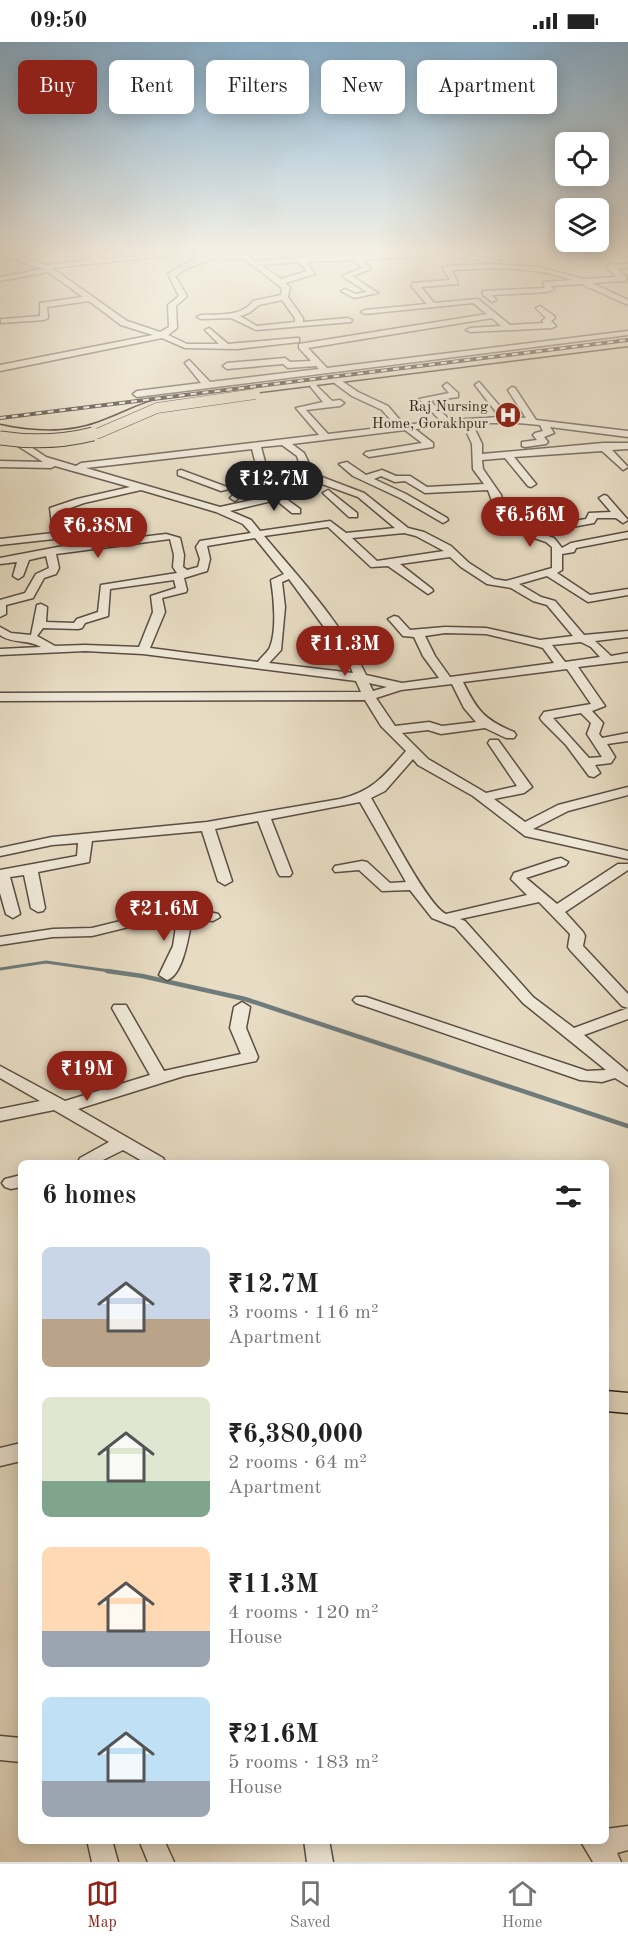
<!DOCTYPE html>
<html lang="en">
<head>
<meta charset="utf-8">
<style>
  body { margin:0; font-family:"Old Standard TT",serif; background:#f2f2f2; color:#222; height:100vh; display:flex; flex-direction:column; font-size:22px; white-space:nowrap }
  * { box-sizing:border-box; margin:0 }
  p { font-size:20px; color:#767676 }
  .icon { flex:none; width:33px; height:33px; fill:none; stroke:currentColor; stroke-width:2; stroke-linecap:round; stroke-linejoin:round }
  .map { position:relative; flex:1; overflow:hidden }
  .drawer { position:absolute; left:18px; top:1118px; width:591px; height:684px; display:flex; flex-direction:column; background:#fff; border-radius:9px; box-shadow:0 3px 15px #0003 }
  .drawer>* { flex:none }
  .hud { position:absolute; left:18px; top:18px; width:592px; height:54px; display:flex; gap:12px }
  .fabs { position:absolute; left:555px; top:90px; display:grid; gap:12px }
  .fabs a { display:grid; place-items:center; width:54px; height:54px; border-radius:9px; background:#fff; box-shadow:0 3px 15px #0003; font-size:30px }
  .price { position:absolute; translate:-50% -51px; padding:0 14px; border-radius:21px; background:#8f2418; color:#fff; font-size:20px; line-height:39px; filter:drop-shadow(0 2px 3px #0008) }
  .price::after { content:''; position:absolute; left:50%; top:36px; width:18px; height:14px; margin-left:-9px; background:inherit; clip-path:polygon(0 0,100% 0,50% 100%) }
  .price.active { background:#222; color:#fff }
  ul { padding:0; list-style:none }
  li { display:flex; align-items:center; gap:18px; height:150px; padding:0 24px }
  li span { display:grid; place-items:center; flex:none; width:168px; height:120px; border-radius:9px; color:#555 }
  li>.icon { margin-inline-start:auto }
  span .icon { width:72px; height:72px; fill:#fffc; stroke-width:1 }
  li b { font-size:26px }
  h2 { display:flex; justify-content:space-between; align-items:center; height:72px; padding:0 24px; font-size:26px }
  .pill { padding:0 21px; border-radius:9px; background:#fff; box-shadow:0 3px 15px #0003; font-size:21px; line-height:54px }
  .pill.active { background:#8f2418; color:#fff }
  .status { display:flex; justify-content:space-between; align-items:center; height:42px; padding:0 30px; background:#fff; direction:ltr }
  .status svg { height:16px; fill:currentColor }
  .tabs { display:flex; justify-content:space-around; align-items:center; height:84px; border-top:2px solid #e0e0e0; background:#fff; font-size:16px; color:#767676 }
  .tabs a { display:grid; justify-items:center; gap:3px }
  .tabs .active { color:#8f2418 }
  .map>svg:first-child { display:block }
  .lines { fill:none; stroke-linecap:round; stroke-linejoin:round }
  .stream-far1 { stroke:#6e7c7c; stroke-width:3 }
  .stream { stroke:#6e7c7c; stroke-width:4.5 }
  .minor-casing { stroke:#5a4e43; stroke-width:3 }
  .major-casing { stroke:#2b1f18; stroke-width:3 }
  .minor { fill:#f0e9d9; fill-rule:evenodd }
  .major { fill:#e8ddc4; fill-rule:evenodd }
  .rail-casing { stroke:#2b1f18; stroke-width:4 }
  .rail { stroke:#f0e9d9; stroke-width:2; stroke-dasharray:6; stroke-linecap:butt }
  .major-bridge-far1-casing { stroke:#2b1f18; stroke-width:11; stroke-linecap:butt }
  .major-bridge-casing { stroke:#2b1f18; stroke-width:15; stroke-linecap:butt }
  .major-bridge-far1 { stroke:#e8ddc4; stroke-width:10 }
  .major-bridge { stroke:#e8ddc4; stroke-width:13 }
  .labels { text-anchor:middle; stroke-width:5; stroke-linejoin:round; paint-order:stroke }
  .far-poi-label { font-size:15px; fill:#2b1f18; stroke:#f0e9d9; text-anchor:end }
</style>
</head>
<body>
<div class="status"><b>09:50</b><svg viewBox="0 0 49 12"><path d="M0 12V9h3v3zM5 12V6h3v6zM10 12V3h3v9zM15 12V0h3v12zM26 1h20v11H26zM47 4h2v5h-2z"/></svg></div>
<div class="map">
<svg width="628" height="1820" viewBox="0 0 628 1820">
  <rect width="100%" height="100%" fill="#e8ddc4"/>
  <filter id="stains"><feTurbulence type="fractalNoise" baseFrequency=".00333" numOctaves="4"/><feColorMatrix values="0 0 0 0 .2 0 0 0 0 .09 0 0 0 0 .02 0 0 0 .5 -.17"/></filter>
  <radialGradient id="worn" r=".72"><stop offset=".6" stop-color="#630" stop-opacity="0"/><stop offset="1" stop-color="#630" stop-opacity=".3"/></radialGradient>
  <g class="lines">
    <path class="stream-far1" d="M0,927L46,920L117,930"/>
    <path class="stream" d="M107,929L142,934L245,957L628,1084"/>
    <g class="minor-casing">
      <path id="minor" d="M0,211H9L47,223L91,218L84,211H92L99,217L194,211L52,226L127,279L160,290L169,285L168,263L179,254L168,232C182,222 216,204 232,214L244,212L255,219L328,213L460,211L501,219L497,221L443,213L362,218L371,227L352,234L378,251L354,256L341,249L345,247L355,252L367,250L342,234L362,226L354,218L306,220L315,232L285,241L290,245L288,255L303,276V280L348,276L352,278L351,280L256,288L231,276L201,277L197,275L201,273C219,272 242,275 253,259L281,253L282,246L243,216L231,218L222,214L187,226L175,234L187,254L176,264L177,286L168,293L187,302H219L205,288L209,286L228,302L296,296H299V300L237,307L185,306L162,296L0,329V323L153,293L121,283L89,259L47,265L48,276L44,278L1,281V277H4L40,274V261L83,255L48,230L0,239V235L43,227L0,213ZM299,220L307,229L281,237L261,223ZM282,258L295,276V280L257,284L240,274L249,271L259,263Z
        M550,211L517,214L513,212L514,211Z
        M493,222L539,225L583,237L617,235L608,227V223L628,222V226L617,227L626,235V239L592,241L628,258V263L581,242L551,244L554,247L548,250L492,253L496,258L492,260L483,253V249L545,246L543,240L572,238C533,224 492,226 452,228L458,242L421,245L434,261L478,257L510,283L544,281L542,279L546,276L536,266L540,264L554,274L555,276L551,279L556,284L552,286L470,290L466,288L470,286L501,284L492,276L308,306L327,326L628,289V293L137,355L133,352L137,349L201,341L185,321L189,318L210,340L319,327L316,324L288,326L283,322L227,327L223,324L227,321L285,316L290,320L311,319L299,306V302L487,272L473,261L365,272L361,270L365,268L427,262L412,245V241L450,238L443,226L447,224Z
        M336,335L358,350L388,364L404,383L441,379L419,357L449,351L443,344L447,341L458,351V355L430,359L450,378L500,375L475,343L479,340L509,375L526,376L508,348L512,345L515,346L536,378L628,389V395L550,385L554,391L544,395L548,400L546,402L525,405L522,404V400L537,398L533,393L535,391L543,389L540,383L518,381H472L482,402V412L603,401H628V407L612,408L628,425L623,428L602,409L514,415L536,442L531,445L528,444L505,416L482,418L483,427L501,453L504,464L530,486L586,477L589,471L611,470L599,456L604,453L607,454L628,478L623,481L616,476H597L594,481L539,491L554,496L562,506L571,501L628,490V496L576,506L574,510L562,512V528L557,531L590,553L628,547V553L588,560L547,534L519,542L541,555L555,559L584,593L628,589V595L595,599L611,614L628,611V619L578,625L605,664L592,669L603,681L599,692L602,696L628,691V699L607,702L615,715L611,721L595,723L600,731L594,735L589,734L566,703L542,679L540,676L544,670L591,662L567,627L463,640C477,669 485,678 514,690L516,693L514,696H506L485,686L441,692L428,688L402,691L428,717L486,751L517,744L488,701L490,698H498L532,745L524,751L494,757L525,780L558,763L628,745V753L568,769L533,787L628,809V817L525,794L473,754L418,723L413,717L385,749L371,756C385,779 427,863 446,872L527,853L511,837L514,831L556,817L561,816L568,820L566,823L526,836L557,862L618,822H628V828L565,870L583,890L585,894L583,904L628,952V966L622,964L570,908L568,905L570,892L539,860L460,877L465,879L533,955L574,986L628,966V977L584,993L628,1030V1044L615,1036L602,1040L580,1038L356,961L353,958L356,955H366L587,1029L606,1028L523,961L455,885L432,876L410,848L382,849L359,828L335,830L333,827L335,824L362,819L367,820L390,841L406,840L360,760L271,777L292,831L290,834H280L278,831L258,779L215,787L232,839L225,843L218,839L202,789L92,799L89,820L38,830L45,866L43,869L38,870L31,866L24,833L10,835L20,872L13,876L6,872L0,851V828L77,814L78,801L52,803L0,814V806L52,795L207,780L340,757C373,749 384,734 406,709L381,684L365,658L0,659V651L361,650L356,639L143,612L85,609L0,613V607L41,605C28,597 12,602 0,593V585L11,591L31,593L37,563L41,562L47,565L46,580L74,581L77,577L98,570L101,543L177,531L173,525L174,513L170,497L56,512L59,526L56,532L44,536L33,556L6,563V572L0,575V558L25,551L36,532L49,526L46,514L29,518L23,534L18,537L13,534L17,520L0,522V516L58,505L166,492L180,496L184,513L183,525L187,528L198,525L200,517L196,505L200,499L251,491L243,482L216,470L141,448L84,461L59,470L63,496L0,503V497L53,491L50,466L77,457L130,445L55,424L51,426L0,425V419L43,420L7,397V393H13L46,415L76,424L81,421L319,393L296,366L323,360L310,344L314,341L332,359L340,358L344,361L340,364L306,368L328,392L396,384L382,368L352,354L333,340L332,338ZM463,382L472,402L473,427L484,442L427,445L410,434H396L382,428L366,433L347,420L339,422L353,434L400,456L443,481L448,478L447,476L406,452L374,437L381,434L395,440L405,439L425,451L488,448L495,467L525,493L546,500L552,505V526L506,539L494,537L469,521L451,504L424,490L408,486L364,451L314,432L304,411L292,402L405,388L422,401L366,410L364,412L369,415L433,405V401L415,387ZM282,403L297,414L302,430L313,438L275,453L220,465L86,426L252,407L258,430L232,454L230,456L235,459L268,431L261,405ZM322,442L358,455L395,486L346,491L330,479L260,489L251,478L230,469L276,458L292,471H300V467L285,456ZM328,485L371,525L388,524L428,552L433,549L432,547L400,522L450,515L461,525L487,542L511,546L533,559L547,563L573,594L540,598L486,586L445,585L410,588L398,575L394,574L388,577L390,579L403,594L414,595L423,614L439,636L402,641L366,633C343,582 300,537 264,494ZM404,491L416,494L444,509L377,519L352,496ZM255,496L284,532L271,538C274,556 277,588 270,605C268,610 261,615 258,620L150,606L165,570L162,556L186,550L187,548L184,536L207,529L210,517L207,504ZM289,537L346,615L353,631L269,621L281,608L285,565L282,540ZM174,538L176,546L151,554L153,570L139,605L85,603L55,604L37,594L43,586L78,587L82,586L85,581L108,574L110,547ZM445,591L486,592L536,604L543,606L554,621L450,635L435,614L425,594ZM581,600L591,605L600,615L565,620L552,603ZM369,641L387,645L373,649ZM452,642L464,666L476,680L442,684L429,680L395,684L376,656L401,648ZM581,671L591,681L587,692L602,715L589,716L553,676Z
        M181,428L227,445L229,447L221,449L178,433V429Z
        M328,448L357,471V475H349L325,453L323,451Z
        M201,868L218,872L220,875L213,879L192,877C189,892 183,934 167,938L159,933L173,904L177,878L153,879L92,894L53,895L0,903V895L53,887L92,886L153,871Z
        M242,960L250,965L246,986L258,1015L256,1019L184,1034L78,1067L163,1116L165,1120H144L123,1108L99,1120H78L80,1116L109,1100L54,1068L0,1079V1067L40,1059L0,1036V1024L65,1059L150,1033L112,966L114,963H126L164,1029L241,1012L230,986L234,965Z
        M21,1133V1145L11,1147L5,1145L2,1141L5,1137Z
        M21,1401V1419L0,1424V1406Z
        M0,1694L21,1696V1720L0,1718Z
        M628,1784V1808L617,1811L621,1820H593L580,1798H606V1787Z
        M87,1798H112L118,1820H92Z
        M139,1798H164L174,1820H148Z
        M304,1798H329L333,1820H307Z"/>
    </g>
    <g class="major-casing">
      <path id="major" d="M628,298V304L163,362C143,367 126,378 106,385C72,398 35,398 0,389V383C32,390 66,392 97,381C120,373 140,361 163,356Z
        M606,1349L628,1351V1371L606,1369Z"/>
    </g>
    <use href="#minor" class="minor"/>
    <use href="#major" class="major"/>
    <g class="rail-casing">
      <path id="rail" d="M0,376L628,298"/>
    </g>
    <use href="#rail" class="rail"/>
    <g class="major-bridge-far1-casing">
      <path id="major-bridge-far1" d="M86,394L99,391L157,366L255,352"/>
    </g>
    <g class="major-bridge-casing">
      <path id="major-bridge" d="M0,396C33,401 61,400 93,392"/>
    </g>
    <use href="#major-bridge-far1" class="major-bridge-far1"/>
    <use href="#major-bridge" class="major-bridge"/>
  </g>
  <linearGradient id="sky" x2="0" y2="1"><stop stop-color="#89b6d7"/><stop offset="0.45" stop-color="#f5f0e4"/><stop offset="1" stop-color="#f5f0e4" stop-opacity="0"/></linearGradient>
  <rect width="628" height="466" fill="url(#sky)"/>
  <defs>
    <g id="hospital-disc" transform="scale(1.35)"><circle r="9.5" fill="#8f2418" stroke="#f0e9d9"/><path d="M-5-5h3v3.5h4V-5h3V5h-3V1.5h-4V5h-3Z" fill="#fff"/></g>
  </defs>
  <g fill-rule="evenodd">
    <use href="#hospital-disc" x="508" y="373"/>
  </g>
  <g class="labels">
    <g class="far-poi-label">
      <text x="488" y="369">Raj Nursing<tspan x="488" dy="17">Home, Gorakhpur</tspan></text>
    </g>
  </g>
  <rect width="100%" height="100%" filter="url(#stains)"/>
  <rect width="100%" height="100%" fill="url(#worn)"/>
</svg>
<div class="fabs">
<a><svg class="icon" aria-label="locate" viewBox="0 0 24 24"><circle cx="12" cy="12" r="6"/><path d="M12 2v4M12 18v4M2 12h4M18 12h4"/></svg></a>
<a><svg class="icon" aria-label="layers" viewBox="0 0 24 24"><path d="M12 4l9 5-9 5-9-5zM3 14l9 5 9-5"/></svg></a>
</div>
<b class="price active" style="left:274px;top:470px">₹12.7M</b>
<b class="price" style="left:530px;top:506px">₹6.56M</b>
<b class="price" style="left:98px;top:517px">₹6.38M</b>
<b class="price" style="left:345px;top:635px">₹11.3M</b>
<b class="price" style="left:164px;top:900px">₹21.6M</b>
<b class="price" style="left:87px;top:1060px">₹19M</b>
<div class="hud">
<a class="pill active">Buy</a>
<a class="pill">Rent</a>
<a class="pill">Filters</a>
<a class="pill">New</a>
<a class="pill">Apartment</a>
</div>
<section class="drawer">
<h2>6 homes<svg class="icon" aria-label="filters" viewBox="0 0 24 24"><path d="M4 7h16M4 17h16"/><circle cx="9" cy="7" r="2"/><circle cx="15" cy="17" r="2"/></svg></h2>
<ul>
<li><span style="background:linear-gradient(#c9d6e8 60%,#b9a48a 0)"><svg class="icon" aria-label="home" viewBox="0 0 24 24"><path d="M3 11l9-7 9 7M6 9v11h12V9"/></svg></span><div><b>₹12.7M</b><p>3 rooms · 116 m²</p><p>Apartment</p></div></li>
<li><span style="background:linear-gradient(#dfe7d0 70%,#7fa58c 0)"><svg class="icon" aria-label="home" viewBox="0 0 24 24"><path d="M3 11l9-7 9 7M6 9v11h12V9"/></svg></span><div><b>₹6,380,000</b><p>2 rooms · 64 m²</p><p>Apartment</p></div></li>
<li><span style="background:linear-gradient(#ffd9b3 70%,#9aa5b1 0)"><svg class="icon" aria-label="home" viewBox="0 0 24 24"><path d="M3 11l9-7 9 7M6 9v11h12V9"/></svg></span><div><b>₹11.3M</b><p>4 rooms · 120 m²</p><p>House</p></div></li>
<li><span style="background:linear-gradient(#bfe0f5 70%,#9aa5b1 0)"><svg class="icon" aria-label="home" viewBox="0 0 24 24"><path d="M3 11l9-7 9 7M6 9v11h12V9"/></svg></span><div><b>₹21.6M</b><p>5 rooms · 183 m²</p><p>House</p></div></li>
</ul>
</section>
</div>
<nav class="tabs">
<a class="active"><svg class="icon" aria-label="map" viewBox="0 0 24 24"><path d="M3 6l6-2 6 2 6-2v14l-6 2-6-2-6 2zM9 4v14M15 6v14"/></svg>Map</a>
<a><svg class="icon" aria-label="saved" viewBox="0 0 24 24"><path d="M7 4h10v16l-5-4-5 4z"/></svg>Saved</a>
<a><svg class="icon" aria-label="home" viewBox="0 0 24 24"><path d="M3 11l9-7 9 7M6 9v11h12V9"/></svg>Home</a>
</nav>
</body>
</html>
